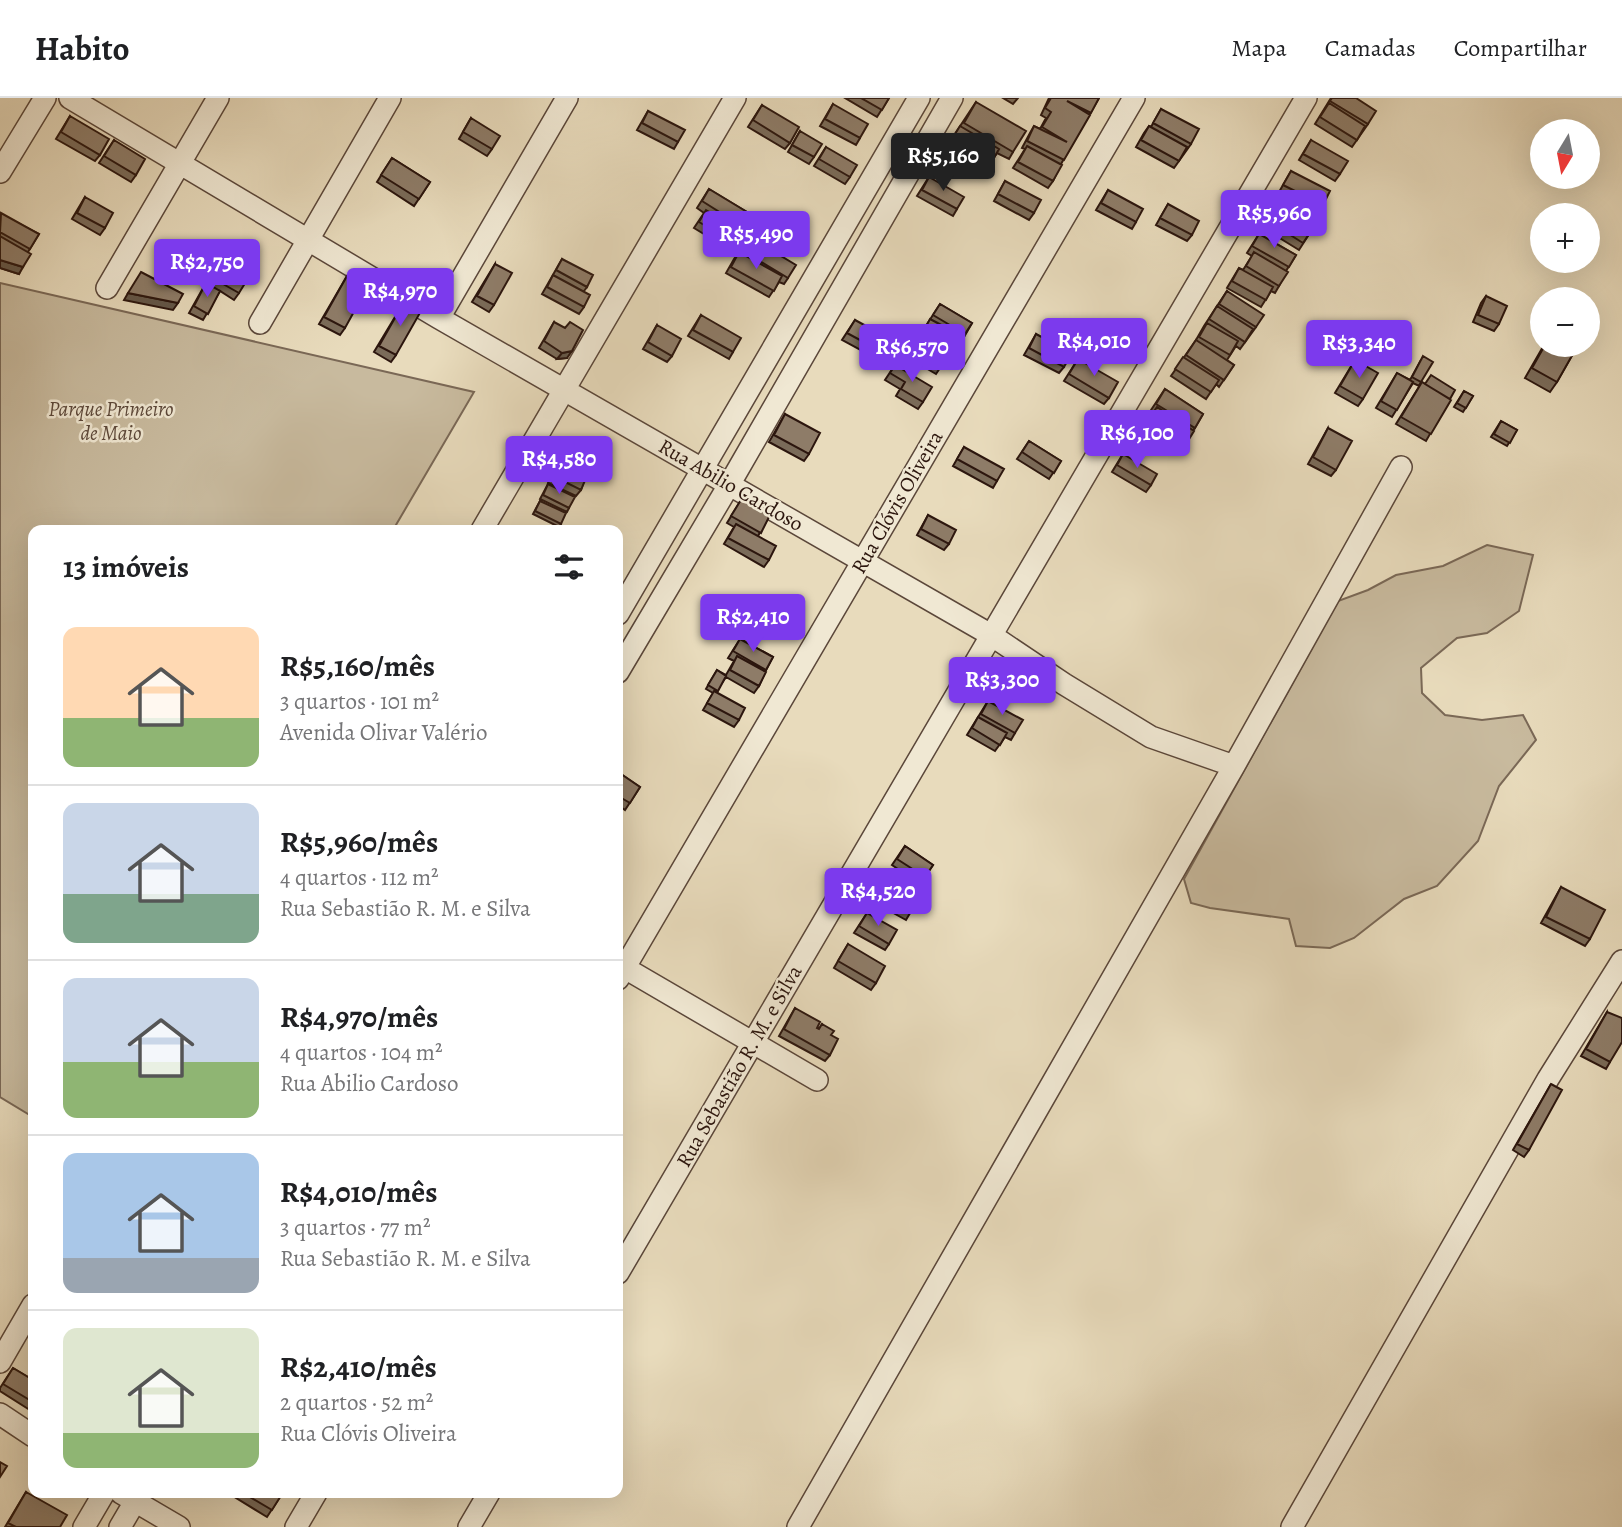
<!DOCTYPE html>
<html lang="pt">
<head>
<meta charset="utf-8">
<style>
  body { margin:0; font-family:Alegreya,serif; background:#f2f2f2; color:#202124; height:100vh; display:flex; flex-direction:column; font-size:26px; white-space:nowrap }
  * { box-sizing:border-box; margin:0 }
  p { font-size:23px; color:#757577 }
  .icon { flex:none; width:38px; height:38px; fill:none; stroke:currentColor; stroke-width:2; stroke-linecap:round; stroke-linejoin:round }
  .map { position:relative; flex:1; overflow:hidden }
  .drawer { position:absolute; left:28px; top:427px; width:595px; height:973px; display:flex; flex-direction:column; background:#fff; border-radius:14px; box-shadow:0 7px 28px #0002 }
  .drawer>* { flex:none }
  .needle { width:46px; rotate:190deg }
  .controls { position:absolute; left:1530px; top:21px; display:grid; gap:14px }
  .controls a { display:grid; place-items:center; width:70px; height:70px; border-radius:50%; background:#fff; box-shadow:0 7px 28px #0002; font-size:35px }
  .price { position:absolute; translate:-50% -60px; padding:0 16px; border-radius:7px; background:#7c3aed; color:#fff; font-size:23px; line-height:46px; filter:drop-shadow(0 2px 4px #0008) }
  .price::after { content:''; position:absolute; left:50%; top:42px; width:21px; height:16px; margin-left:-10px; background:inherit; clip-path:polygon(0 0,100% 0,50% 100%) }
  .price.active { background:#222; color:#fff }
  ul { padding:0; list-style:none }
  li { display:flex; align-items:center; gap:21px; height:175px; padding:0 35px }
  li+li { border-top:2px solid #e0e0e0 }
  li span { display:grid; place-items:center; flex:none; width:196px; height:140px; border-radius:14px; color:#555 }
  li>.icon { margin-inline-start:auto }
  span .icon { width:84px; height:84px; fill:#fffc; stroke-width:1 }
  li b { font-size:30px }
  h2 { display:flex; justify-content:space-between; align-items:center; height:84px; padding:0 35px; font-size:30px }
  header { display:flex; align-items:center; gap:42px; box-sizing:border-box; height:98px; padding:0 35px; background:#fff; border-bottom:2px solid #e0e0e0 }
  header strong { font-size:33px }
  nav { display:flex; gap:38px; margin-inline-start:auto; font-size:24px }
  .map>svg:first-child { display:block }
  .green { fill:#c8ba9e; stroke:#7a6856; stroke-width:2 }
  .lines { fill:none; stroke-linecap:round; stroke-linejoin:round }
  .minor-casing { stroke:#5b473a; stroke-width:24 }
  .minor { stroke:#f0e8d3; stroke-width:21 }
  .wall { fill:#7a6b59; stroke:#2c160e; stroke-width:2 }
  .shaded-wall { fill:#635749; stroke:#2c160e; stroke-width:2 }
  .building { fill:#8e7c68; stroke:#2c160e; stroke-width:2 }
  .labels { text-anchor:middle; stroke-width:5; stroke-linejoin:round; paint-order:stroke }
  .park-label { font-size:21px; font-style:italic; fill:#5b4739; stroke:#f0e8d3 }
  .street-label { font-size:21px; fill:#2c160e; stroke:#f0e8d3 }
</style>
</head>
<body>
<header>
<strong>Habito</strong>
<nav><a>Mapa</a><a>Camadas</a><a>Compartilhar</a></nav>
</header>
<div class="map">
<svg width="1622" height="1429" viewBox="0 0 1622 1429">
  <rect width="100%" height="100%" fill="#e8dbbc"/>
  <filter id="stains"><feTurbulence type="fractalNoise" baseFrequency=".00286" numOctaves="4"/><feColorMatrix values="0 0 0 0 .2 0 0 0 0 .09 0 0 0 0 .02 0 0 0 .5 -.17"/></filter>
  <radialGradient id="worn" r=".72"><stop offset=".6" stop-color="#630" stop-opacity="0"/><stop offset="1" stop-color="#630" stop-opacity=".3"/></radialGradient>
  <path class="green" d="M0,185L474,294L393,432H33V1019L0,999Z
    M1487,447L1533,457L1519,513L1487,535L1457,540L1421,570L1422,595L1445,617L1482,622L1523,617L1536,642L1499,688L1478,743L1437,788L1404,801L1354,840L1330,850L1296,848L1289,821L1210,810L1191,805L1184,781L1338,503L1368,492L1396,477L1443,468Z"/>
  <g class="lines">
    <g class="minor-casing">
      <path id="minor" d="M70,0L439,220L991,537L1064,586L1151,639L1234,668
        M0,74L45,0
        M107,190L218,0
        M439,220L567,0
        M260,225L390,0
        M482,432L735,0
        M618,516L919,0
        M618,574L729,387L952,0
        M618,866L817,982
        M618,881L1134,0
        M618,1175L1306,0
        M0,1264L33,1207
        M0,1316L33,1338
        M121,1395L179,1429
        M84,1429L104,1395
        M120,1429L140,1395
        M296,1429L316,1395
        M469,1429L489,1395
        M798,1429L1234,668L1401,369
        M1292,1429L1548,981L1622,863"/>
    </g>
    <use href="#minor" class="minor"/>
  </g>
  <path class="wall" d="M845,0H889L877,19Z
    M1003,0H1018L1013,6Z
    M1049,0H1099L1061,66L1053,83L1048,90L1013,70L1025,51L1022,50L1030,35L1034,28L1040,31L1046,20L1041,17Z
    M1331,0L1368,26L1352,49L1315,26Z
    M976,4L1013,54L1009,61L997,55L986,72L947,48Z
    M833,6L860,40L856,47L820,28Z
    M762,7L790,45L785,51L748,29Z
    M1161,11L1191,46L1174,70L1136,49L1144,35L1149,28L1151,29Z
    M648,13L678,44L674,51L637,32Z
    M70,18L100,57L95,63L56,41Z
    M471,20L492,51L487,58L459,41Z
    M800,33L814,59L809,66L788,54Z
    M114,42L136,77L131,84L99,65Z
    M1311,42L1340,76L1335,83L1299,62Z
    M826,49L850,79L845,86L814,68Z
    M392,60L430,84L414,108L377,84Z
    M1291,73L1323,107L1318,114L1279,94Z
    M929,79L957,111L953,118L917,98Z
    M1005,83L1034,115L1029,122L994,103Z
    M709,91L752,117L740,136L737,135L727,150L694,130L704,115L697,110Z
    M1108,92L1136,124L1132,131L1096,112Z
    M85,99L105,130L100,137L72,121Z
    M1168,106L1192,137L1187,143L1156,127Z
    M1275,106L1313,130L1299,152L1260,128Z
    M0,116L39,136L28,154L19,176L0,170Z
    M1259,136L1296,157L1286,173L1279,188L1275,195L1271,193L1261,209L1227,190L1239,170L1243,172L1252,158L1247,155Z
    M751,140L788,180L784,186L779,184L769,199L726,175L734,161L739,154L741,156Z
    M562,161L587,189L584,193V209L579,216L542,196Z
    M217,165L239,195L234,202L220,193L203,222L189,215L206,185L216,191L205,184Z
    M495,166L494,207L489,214L472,204Z
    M347,178L345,230L340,237L319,226Z
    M1227,193L1256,229L1240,251L1236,248L1227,262L1234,267L1219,289L1216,286L1206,301L1171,278L1196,242L1204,228Z
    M1486,198L1499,226L1494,233L1473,224L1481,205Z
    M404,204L396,257L391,264L374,254Z
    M940,206L972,225L952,260L948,258L936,276L914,263L919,256L904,247L913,232L920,237Z
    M701,217L733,254L729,261L688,238Z
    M855,222L884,255L879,262L842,242Z
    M554,224L567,260L557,261L539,250Z
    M657,227L672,258L667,264L643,251Z
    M1036,236L1064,269L1059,275L1024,257Z
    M1544,247H1578L1557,284L1550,294L1525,280Z
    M1078,261L1109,300L1104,306L1064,283Z
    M1355,262L1363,301L1358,308L1335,295Z
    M1421,262V284L1419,288L1413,285L1392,319L1376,310L1397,275L1410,282Z
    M895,267L923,304L918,311L896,298L900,291L885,282Z
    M1422,284L1450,301L1426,343L1396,326Z
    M1165,291L1203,316L1181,353L1144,329L1153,314L1151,312Z
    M1464,293L1473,298L1463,314L1454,309Z
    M785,316L809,356L804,363L769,344Z
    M1501,323L1517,332L1507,348L1491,339Z
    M1328,330L1336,372L1331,378L1308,366Z
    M1029,343L1061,363L1049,381L1017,361Z
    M570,349L595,364L585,380L581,392L576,398L548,385L554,373Z
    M964,349L997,383L993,390L953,368Z
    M1123,356L1151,387L1146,394L1112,374Z
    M548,386L569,410L567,414L540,401Z
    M744,397L772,413L758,438L769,462L764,469L724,446L734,429L727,425Z
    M540,403L561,426L559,429L533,416Z
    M928,417L949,446L944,452L917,437Z
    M740,541L773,559L765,574L759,588L754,595L726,579L716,594L739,622L734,629L703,612L713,595L706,591L717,572L726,577L734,563L728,560Z
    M988,603L1015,635L1011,642L1005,639L995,653L967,637Z
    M618,674L640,689L625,712L618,707Z
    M905,748L933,767L920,786L892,767Z
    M884,782L910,815L906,822L872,803Z
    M1561,789L1590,841L1585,848L1541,825Z
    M867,815L889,846L885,852L854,835Z
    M848,846L876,885L871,892L834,870Z
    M795,910L817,930L819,931L822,926L831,937L830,957L825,963L779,938Z
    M1607,914L1610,964L1606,971L1581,958Z
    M1551,986L1529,1052L1524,1059L1513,1052Z
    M13,1270L33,1282V1314L0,1293V1290Z
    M26,1394L60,1429H5Z
    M228,1395H280L282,1396L267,1419Z"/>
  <path class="shaded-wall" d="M0,162L23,169L19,176L0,170Z
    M128,195L178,205L173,212L124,202Z
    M572,253L567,260L557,261L562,255Z"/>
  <path class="building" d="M861,0H889L882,12Z
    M1051,0H1099L1091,15L1067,3L1090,17L1064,62L1027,43L1034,28L1067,44L1042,29L1051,14L1045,10Z
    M1332,0H1356L1376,13L1368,26L1330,3Z
    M976,4L1026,33L1013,54L964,25Z
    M1329,5L1365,28L1357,42L1320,19Z
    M833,6L868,26L860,40L825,21Z
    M762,7L799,29L790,45L753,22Z
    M1161,11L1199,31L1191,46L1153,25Z
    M648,13L685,32L678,44L642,25Z
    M70,18L109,41L100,57L61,34Z
    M471,20L500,38L492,51L463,34Z
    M960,28L999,51L991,65L952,41Z
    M1149,28L1187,49L1179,63L1141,42Z
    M800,33L822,46L814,59L792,47Z
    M114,42L145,61L136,77L104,58Z
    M1311,42L1348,63L1340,76L1303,56Z
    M1027,48L1062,67L1053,83L1018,64Z
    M826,49L857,67L850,79L819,61Z
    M392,60L430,84L419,101L381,77Z
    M1291,73L1330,93L1323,107L1283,87Z
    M929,79L964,99L957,111L922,92Z
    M1005,83L1041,102L1034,115L998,96Z
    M709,91L752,117L745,130L702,103Z
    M1108,92L1143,111L1136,124L1101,105Z
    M85,99L113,115L105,130L77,115Z
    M1168,106L1199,123L1192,137L1160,120Z
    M1275,106L1313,130L1303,145L1265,121Z
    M706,112L739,131L732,143L699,124Z
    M1,115L39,136L30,151L0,134Z
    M1259,136L1296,157L1289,169L1252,148Z
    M0,138L31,156L23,169L0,162Z
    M751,140L796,167L788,180L743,153Z
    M739,154L782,178L774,193L731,169Z
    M1254,154L1288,174L1279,188L1246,168Z
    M562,161L593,177L587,189L556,172Z
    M217,165L247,182L239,195L209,178Z
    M495,166L512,175L494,207L477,198Z
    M1239,170L1273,189L1266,202L1232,183Z
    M141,174L183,196L178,205L128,195Z
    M553,177L590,197L584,209L547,189Z
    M347,178L367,190L345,230L324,219Z
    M206,185L220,193L208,216L194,208Z
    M1227,193L1264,217L1256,229L1219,206Z
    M1486,198L1507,208L1499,226L1478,217Z
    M404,204L421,213L396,257L379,248Z
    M940,206L972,225L965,236L933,217Z
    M1217,208L1253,231L1245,244L1209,221Z
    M701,217L741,240L733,254L693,232Z
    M930,221L964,239L956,253L923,234Z
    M855,222L892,242L884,255L847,235Z
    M554,224L565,230L570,224L583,232L572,253L562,255L544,243Z
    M1207,225L1238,243L1230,257L1199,239Z
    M657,227L681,241L672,258L648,244Z
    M913,232L951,254L941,270L919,257L923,249L908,241Z
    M1036,236L1072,255L1064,269L1029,250Z
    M1196,242L1234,267L1224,282L1186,257Z
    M1545,247H1578L1557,284L1532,270Z
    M1423,258L1433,264L1421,284L1412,279Z
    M1183,259L1219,282L1211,294L1175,271Z
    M1078,261L1118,284L1109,300L1069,276Z
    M1355,262L1378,275L1363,301L1340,288Z
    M895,267L932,289L923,304L901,291L905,284L890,275Z
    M1397,275L1413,284L1397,312L1381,303Z
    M1431,277L1455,292L1450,301L1425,286Z
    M1422,284L1451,302L1431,336L1401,319Z
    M1165,291L1203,316L1195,330L1156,306Z
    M1464,293L1473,298L1466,310L1457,305Z
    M1157,309L1194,333L1186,346L1148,322Z
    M785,316L820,335L809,356L774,337Z
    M1501,323L1517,332L1510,345L1494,336Z
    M1328,330L1352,343L1336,372L1313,359Z
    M1029,343L1061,363L1054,375L1022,354Z
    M570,349L595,364L588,376L563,361Z
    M964,349L1004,371L997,383L957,361Z
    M1123,356L1157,376L1151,387L1117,367Z
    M559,366L586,380L581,392L553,378Z
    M548,386L575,399L569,410L543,397Z
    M744,397L772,413L761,435L731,418Z
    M540,403L566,415L561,426L535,413Z
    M928,417L956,432L949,446L921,431Z
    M736,426L776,448L769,462L728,440Z
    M740,541L773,559L766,572L733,553Z
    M737,558L766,574L759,588L730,572Z
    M717,572L726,578L718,593L708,587Z
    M714,593L745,610L739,622L707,605Z
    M988,603L1023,622L1015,635L981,616Z
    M978,619L1007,635L1000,647L972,630Z
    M618,674L640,689L630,705L618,698Z
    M905,748L933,767L925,779L897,761Z
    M884,782L918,801L910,815L876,796Z
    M1561,789L1605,812L1590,841L1546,819Z
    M867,815L897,832L889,846L859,828Z
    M848,846L885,868L876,885L838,863Z
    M795,910L820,924L817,930L819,931L822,926L834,933L831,937L838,941L830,957L784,931Z
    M1607,914L1622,920V944L1610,964L1586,951Z
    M1551,986L1562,992L1529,1052L1517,1046Z
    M13,1270L33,1282V1304L3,1286Z
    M0,1364L7,1368L0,1379Z
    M26,1394L67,1417L60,1429H16L8,1425Z
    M243,1395H280L282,1396L272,1412Z"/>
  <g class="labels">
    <g class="park-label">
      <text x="111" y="318">Parque Primeiro<tspan x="111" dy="24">de Maio</tspan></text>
    </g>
    <g class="street-label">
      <text transform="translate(731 387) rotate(30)" y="7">Rua Abilio Cardoso</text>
      <text transform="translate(897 404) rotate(-60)" y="7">Rua Clóvis Oliveira</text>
      <text transform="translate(739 968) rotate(-60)" y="7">Rua Sebastião R. M. e Silva</text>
    </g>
  </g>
  <rect width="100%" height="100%" filter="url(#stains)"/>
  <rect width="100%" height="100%" fill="url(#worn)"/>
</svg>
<div class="controls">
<a><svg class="needle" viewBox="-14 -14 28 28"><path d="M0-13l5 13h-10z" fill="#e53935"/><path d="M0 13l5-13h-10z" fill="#757577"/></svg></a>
<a>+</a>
<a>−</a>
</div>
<b class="price active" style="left:943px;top:95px">R$5,160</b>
<b class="price" style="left:1274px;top:152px">R$5,960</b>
<b class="price" style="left:756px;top:173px">R$5,490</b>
<b class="price" style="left:207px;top:201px">R$2,750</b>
<b class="price" style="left:400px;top:230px">R$4,970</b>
<b class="price" style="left:1094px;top:280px">R$4,010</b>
<b class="price" style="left:1359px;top:282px">R$3,340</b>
<b class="price" style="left:912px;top:286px">R$6,570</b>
<b class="price" style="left:1137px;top:372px">R$6,100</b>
<b class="price" style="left:559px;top:398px">R$4,580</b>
<b class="price" style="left:753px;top:556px">R$2,410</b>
<b class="price" style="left:1002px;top:619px">R$3,300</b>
<b class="price" style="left:878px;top:830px">R$4,520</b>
<section class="drawer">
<h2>13 imóveis<svg class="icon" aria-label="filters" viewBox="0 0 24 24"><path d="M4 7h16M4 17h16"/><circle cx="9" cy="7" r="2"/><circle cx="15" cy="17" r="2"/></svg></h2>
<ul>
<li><span style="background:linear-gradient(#ffd9b3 65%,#8fb573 0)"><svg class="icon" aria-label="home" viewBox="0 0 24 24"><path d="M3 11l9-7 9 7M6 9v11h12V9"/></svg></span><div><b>R$5,160/mês</b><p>3 quartos · 101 m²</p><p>Avenida Olivar Valério</p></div></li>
<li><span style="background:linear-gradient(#c9d6e8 65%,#7fa58c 0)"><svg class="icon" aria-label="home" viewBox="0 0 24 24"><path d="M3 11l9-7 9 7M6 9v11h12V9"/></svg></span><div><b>R$5,960/mês</b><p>4 quartos · 112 m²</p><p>Rua Sebastião R. M. e Silva</p></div></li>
<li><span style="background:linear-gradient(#c9d6e8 60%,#8fb573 0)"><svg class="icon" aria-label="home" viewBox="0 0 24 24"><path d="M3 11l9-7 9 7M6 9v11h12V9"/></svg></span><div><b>R$4,970/mês</b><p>4 quartos · 104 m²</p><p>Rua Abilio Cardoso</p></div></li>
<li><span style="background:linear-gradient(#a9c7e8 75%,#9aa5b1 0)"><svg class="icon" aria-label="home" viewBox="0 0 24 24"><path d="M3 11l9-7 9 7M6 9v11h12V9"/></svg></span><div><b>R$4,010/mês</b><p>3 quartos · 77 m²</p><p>Rua Sebastião R. M. e Silva</p></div></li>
<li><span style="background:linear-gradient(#dfe7d0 75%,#8fb573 0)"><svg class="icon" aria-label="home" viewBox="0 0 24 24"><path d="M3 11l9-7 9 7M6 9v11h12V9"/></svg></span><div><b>R$2,410/mês</b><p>2 quartos · 52 m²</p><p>Rua Clóvis Oliveira</p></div></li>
</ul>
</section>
</div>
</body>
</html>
